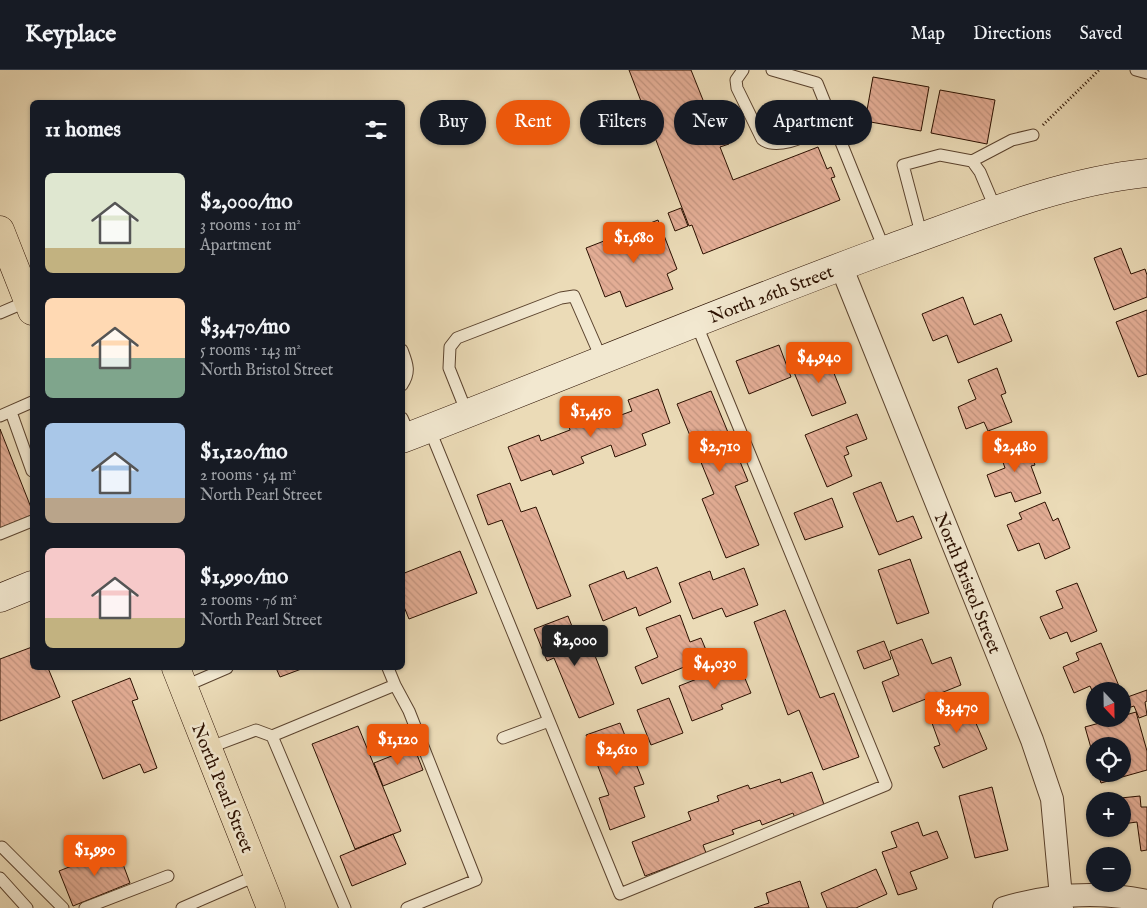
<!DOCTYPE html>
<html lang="en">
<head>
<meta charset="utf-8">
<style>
  body { margin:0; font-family:"IM FELL English",serif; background:#242831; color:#f1f3f6; height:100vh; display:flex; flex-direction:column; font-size:19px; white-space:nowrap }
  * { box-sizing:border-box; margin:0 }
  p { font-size:16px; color:#9ea1a6 }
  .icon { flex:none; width:28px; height:28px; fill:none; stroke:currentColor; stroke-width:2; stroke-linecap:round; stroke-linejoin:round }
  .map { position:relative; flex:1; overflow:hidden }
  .side { position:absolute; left:30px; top:30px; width:375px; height:570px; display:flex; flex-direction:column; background:#171b24; border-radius:8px; box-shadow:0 1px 4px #0004 }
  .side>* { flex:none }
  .top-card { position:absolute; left:420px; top:30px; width:475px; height:45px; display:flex; gap:10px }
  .needle { width:32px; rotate:158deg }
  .buttons { position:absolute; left:1086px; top:612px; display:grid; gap:10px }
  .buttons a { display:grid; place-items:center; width:45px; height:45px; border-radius:50%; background:#171b24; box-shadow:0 1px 4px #0004; font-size:25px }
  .price { position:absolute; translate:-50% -42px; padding:0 11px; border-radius:5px; background:#ea580c; color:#fff; font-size:16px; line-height:32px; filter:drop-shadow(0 1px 2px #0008) }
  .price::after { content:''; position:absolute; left:50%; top:30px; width:15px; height:11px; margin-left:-8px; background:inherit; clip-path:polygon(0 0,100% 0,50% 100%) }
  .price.selected { background:#222; color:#fff }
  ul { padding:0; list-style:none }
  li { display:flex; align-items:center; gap:15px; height:125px; padding:0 15px }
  li span { display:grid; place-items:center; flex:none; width:140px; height:100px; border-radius:8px; color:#555 }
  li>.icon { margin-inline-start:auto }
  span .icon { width:60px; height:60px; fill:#fffc; stroke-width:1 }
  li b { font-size:21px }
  h2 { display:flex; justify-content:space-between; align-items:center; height:60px; padding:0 15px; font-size:21px }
  .pill { padding:0 18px; border-radius:22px; background:#171b24; box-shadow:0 1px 4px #0004; font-size:18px; line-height:45px }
  .pill.selected { background:#ea580c; color:#fff }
  header { display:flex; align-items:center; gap:30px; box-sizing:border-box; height:70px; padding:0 25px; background:#171b24; border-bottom:1px solid #363941 }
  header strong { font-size:24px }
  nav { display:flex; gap:28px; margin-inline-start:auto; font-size:18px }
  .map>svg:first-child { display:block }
  .building { fill:url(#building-back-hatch); stroke:#2b1000 }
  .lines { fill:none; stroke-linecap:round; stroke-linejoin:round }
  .lane-casing { stroke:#5b432e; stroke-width:13 }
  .street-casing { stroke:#5b432e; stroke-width:24 }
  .secondary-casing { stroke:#2b1000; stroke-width:29 }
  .primary-casing { stroke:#2b1000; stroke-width:29 }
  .path { stroke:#2b1000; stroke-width:3; stroke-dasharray:1 2.5; stroke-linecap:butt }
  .lane { stroke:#f2e8d0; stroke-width:11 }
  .street { stroke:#f2e8d0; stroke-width:22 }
  .secondary { stroke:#f2e8d0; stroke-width:28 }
  .primary { stroke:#ebdbb7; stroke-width:28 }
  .labels { text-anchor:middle; stroke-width:5; stroke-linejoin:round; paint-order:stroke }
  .street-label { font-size:18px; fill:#2b1000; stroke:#f2e8d0 }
</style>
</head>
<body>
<header>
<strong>Keyplace</strong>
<nav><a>Map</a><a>Directions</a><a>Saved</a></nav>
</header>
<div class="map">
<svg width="1147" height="838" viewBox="0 0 1147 838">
  <defs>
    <pattern id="building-back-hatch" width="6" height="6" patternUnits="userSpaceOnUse" patternTransform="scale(1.25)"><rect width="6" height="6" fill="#e3ad95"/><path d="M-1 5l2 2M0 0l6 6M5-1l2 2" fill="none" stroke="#c3947f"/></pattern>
  </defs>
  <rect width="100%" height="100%" fill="#ebdbb7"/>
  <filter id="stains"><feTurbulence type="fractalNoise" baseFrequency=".004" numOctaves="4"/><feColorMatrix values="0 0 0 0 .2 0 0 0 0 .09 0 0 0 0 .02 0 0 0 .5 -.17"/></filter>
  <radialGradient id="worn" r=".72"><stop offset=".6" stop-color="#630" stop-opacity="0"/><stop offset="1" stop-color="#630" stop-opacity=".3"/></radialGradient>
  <path class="building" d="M629,0H691L705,35L714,31L722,52L729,49L733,59L724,62L729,74L720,77L733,110L818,77L827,99L831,97L835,107L831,108L840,130L703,184L692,155L689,156Z
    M873,7L929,17L921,61L865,51Z
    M940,20L995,30L987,74L931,63Z
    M681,138L688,156L675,161L668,143Z
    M658,150L677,199L667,204L673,219L626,237L620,221L605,227L586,178Z
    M1121,178L1131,204L1145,199L1147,205V227L1114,240L1094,188Z
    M963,227L974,255L1001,244L1012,271L958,293L947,265L933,271L922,244Z
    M1147,240V304L1138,307L1116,252Z
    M779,275L791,307L749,324L736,291Z
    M825,281L846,333L812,346L791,295Z
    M997,298L1006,323L1001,325L1012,352L988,361L984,352L966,359L958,337L976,329L968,310Z
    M658,319L670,353L642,364L646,375L615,387L611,375L581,387L584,393L553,405L551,400L521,411L508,377L539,365L541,371L570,360L568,353L598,341L602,352L632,341L628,330Z
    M711,321L748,411L735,416L759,475L726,488L702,429L714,424L677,334Z
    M857,344L867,369L846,377L849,384L844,386L852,406L827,417L805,365Z
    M0,359L32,440V445L0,458Z
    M1025,369L1035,395L1031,396L1041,423L1015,432L1011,422L995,427L987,405L1005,398L998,378Z
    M881,412L897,452L913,446L922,468L879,485L853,423Z
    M510,413L521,442L536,437L571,526L537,539L502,450L488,455L477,425Z
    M832,428L843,457L805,470L794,443Z
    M1045,432L1053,451L1058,448L1070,478L1045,489L1039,473L1018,481L1007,455L1022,449L1019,443Z
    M460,481L477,523L409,549L402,532V504Z
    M910,489L929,543L897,554L878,500Z
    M657,497L671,532L639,546L636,537L603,551L589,515L624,501L627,509Z
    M744,498L758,535L726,547L722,538L693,549L679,513L710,501L713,510Z
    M1077,513L1097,561L1071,572L1067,562L1050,569L1040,547L1063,538L1056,521Z
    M785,540L820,628L834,623L859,687L823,700L799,640L788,645L754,552Z
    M680,545L690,572L701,568L709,587L642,614L635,597L658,587L646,558Z
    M568,546L580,577L590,573L614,634L579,648L554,588L547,591L534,559Z
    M922,569L932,594L951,587L961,615L893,642L882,612L899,605L890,581Z
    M884,571L891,589L864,599L857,581Z
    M1101,573L1121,621H1095V627L1090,616L1074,623L1063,597L1079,590L1076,583Z
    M32,577V598H48L60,627L0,651V589Z
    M737,589L751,623L721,635L723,639L692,651L679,616L707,605L706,601Z
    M276,598H304L280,607Z
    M130,608L138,629L132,631L157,698L144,703L140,694L103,709L72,631Z
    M1147,620V631L1145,632L1147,645L1139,648L1134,636L1122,640V629Z
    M669,628L683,663L651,675L637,640Z
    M966,630L987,679L943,698L934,677L940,675L929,645Z
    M1136,642L1147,681V700L1101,713L1098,704H1122V676H1095V692L1085,657L1114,649H1122V646Z
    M620,653L644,714L634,717L645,747L610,760L599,728L609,725L586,665Z
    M358,656L401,761L355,779L312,674Z
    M414,677L423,700L383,716L374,693Z
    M812,702L825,737L795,748L793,743L762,755L760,750L732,760L734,764L703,775L706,783L645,806L632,772L691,750L688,742L719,731L717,726L748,715L750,719L780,709L781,713Z
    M992,717L1008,780L975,788L959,726Z
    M1140,726L1141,737H1147V780L1141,781L1137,752L1122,754V731H1111V729Z
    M918,752L923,766L937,761L948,788L910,802L917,819L898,825L882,782L897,777L891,762Z
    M393,764L406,794L352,816L340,786Z
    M117,778L130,813L73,836L59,801Z
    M876,799L887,824L856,838H827L821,823Z
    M800,811L809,838H754L769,833L766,823Z"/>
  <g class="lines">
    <g class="lane-casing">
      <path id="lane" d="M743,0L736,10L737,18L762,69C778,83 816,61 834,54
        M772,0L817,13L885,181
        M1136,0L1147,3
        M972,91L1012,70L1033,65
        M922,167L903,95L940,85L972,91L980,102L996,140
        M0,243L28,231
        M402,280C407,293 411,302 402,315
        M11,342L32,401
        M467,343L449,298L450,277L457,268L561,228L574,226L602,290
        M0,346L32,332
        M402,348L410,366
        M429,358L620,824L886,715L696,253
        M0,464L32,451
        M388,598L395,615L409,641L476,810L407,838
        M183,617L227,598
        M272,666L345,838
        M503,668L549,651
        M208,678L256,660L272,666L395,615
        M2,777L63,838
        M0,808L27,838
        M85,838L168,806
        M182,838L258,805"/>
    </g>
    <g class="street-casing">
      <path id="street" d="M841,196L1032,670L1052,729L1062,838
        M1004,838C1051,824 1099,821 1147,831"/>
    </g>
    <g class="secondary-casing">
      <path id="secondary" d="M402,369C565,306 725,239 888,179C972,149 1058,112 1147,103
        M0,528L32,515"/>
    </g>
    <g class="primary-casing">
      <path id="primary" d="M0,160L32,241
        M176,598L271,838"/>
    </g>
    <path class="path" d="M1043,55L1099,0"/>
    <use href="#lane" class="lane"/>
    <use href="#street" class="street"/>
    <use href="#secondary" class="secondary"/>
    <use href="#primary" class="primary"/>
  </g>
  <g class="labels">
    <g class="street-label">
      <text transform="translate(771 224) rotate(-21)" y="6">North 26th Street</text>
      <text transform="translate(968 513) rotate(68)" y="6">North Bristol Street</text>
      <text transform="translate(223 718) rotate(68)" y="6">North Pearl Street</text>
    </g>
  </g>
  <rect width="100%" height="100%" filter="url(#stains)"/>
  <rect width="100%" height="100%" fill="url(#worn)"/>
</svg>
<div class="buttons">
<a><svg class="needle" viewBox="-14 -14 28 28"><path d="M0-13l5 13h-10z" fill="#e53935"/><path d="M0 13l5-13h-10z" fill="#9ea1a6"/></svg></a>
<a><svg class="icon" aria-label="locate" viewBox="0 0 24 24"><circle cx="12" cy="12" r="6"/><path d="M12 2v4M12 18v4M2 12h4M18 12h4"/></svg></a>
<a>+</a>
<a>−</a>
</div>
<b class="price" style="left:634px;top:194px">$1,680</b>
<b class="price" style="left:819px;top:314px">$4,940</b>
<b class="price" style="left:591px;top:368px">$1,450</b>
<b class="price" style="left:720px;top:403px">$2,710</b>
<b class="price" style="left:1015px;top:403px">$2,480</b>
<b class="price selected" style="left:575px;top:597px">$2,000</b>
<b class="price" style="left:715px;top:620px">$4,030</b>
<b class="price" style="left:957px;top:664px">$3,470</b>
<b class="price" style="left:398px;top:696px">$1,120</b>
<b class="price" style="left:617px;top:706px">$2,610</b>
<b class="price" style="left:95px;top:807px">$1,990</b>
<div class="top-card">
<a class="pill">Buy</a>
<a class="pill selected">Rent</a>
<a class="pill">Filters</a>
<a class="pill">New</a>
<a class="pill">Apartment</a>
</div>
<section class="side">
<h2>11 homes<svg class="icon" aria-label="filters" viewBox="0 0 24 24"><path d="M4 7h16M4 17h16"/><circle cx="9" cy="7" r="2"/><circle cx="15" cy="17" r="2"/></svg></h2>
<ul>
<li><span style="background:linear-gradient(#dfe7d0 75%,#c2b280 0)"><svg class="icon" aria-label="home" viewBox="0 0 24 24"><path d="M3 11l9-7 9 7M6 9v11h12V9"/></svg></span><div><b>$2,000/mo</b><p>3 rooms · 101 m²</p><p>Apartment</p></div></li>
<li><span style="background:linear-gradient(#ffd9b3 60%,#7fa58c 0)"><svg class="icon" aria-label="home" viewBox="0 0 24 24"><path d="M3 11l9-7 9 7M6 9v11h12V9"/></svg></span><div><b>$3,470/mo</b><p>5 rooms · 143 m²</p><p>North Bristol Street</p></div></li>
<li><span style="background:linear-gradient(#a9c7e8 75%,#b9a48a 0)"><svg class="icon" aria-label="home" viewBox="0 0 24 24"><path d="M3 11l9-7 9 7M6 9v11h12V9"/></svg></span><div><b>$1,120/mo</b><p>2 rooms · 54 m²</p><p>North Pearl Street</p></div></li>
<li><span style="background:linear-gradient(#f6c9c9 70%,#c2b280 0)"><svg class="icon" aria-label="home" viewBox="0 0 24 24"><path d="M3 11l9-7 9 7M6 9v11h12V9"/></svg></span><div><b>$1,990/mo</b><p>2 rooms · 76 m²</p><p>North Pearl Street</p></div></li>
</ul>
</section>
</div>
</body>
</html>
